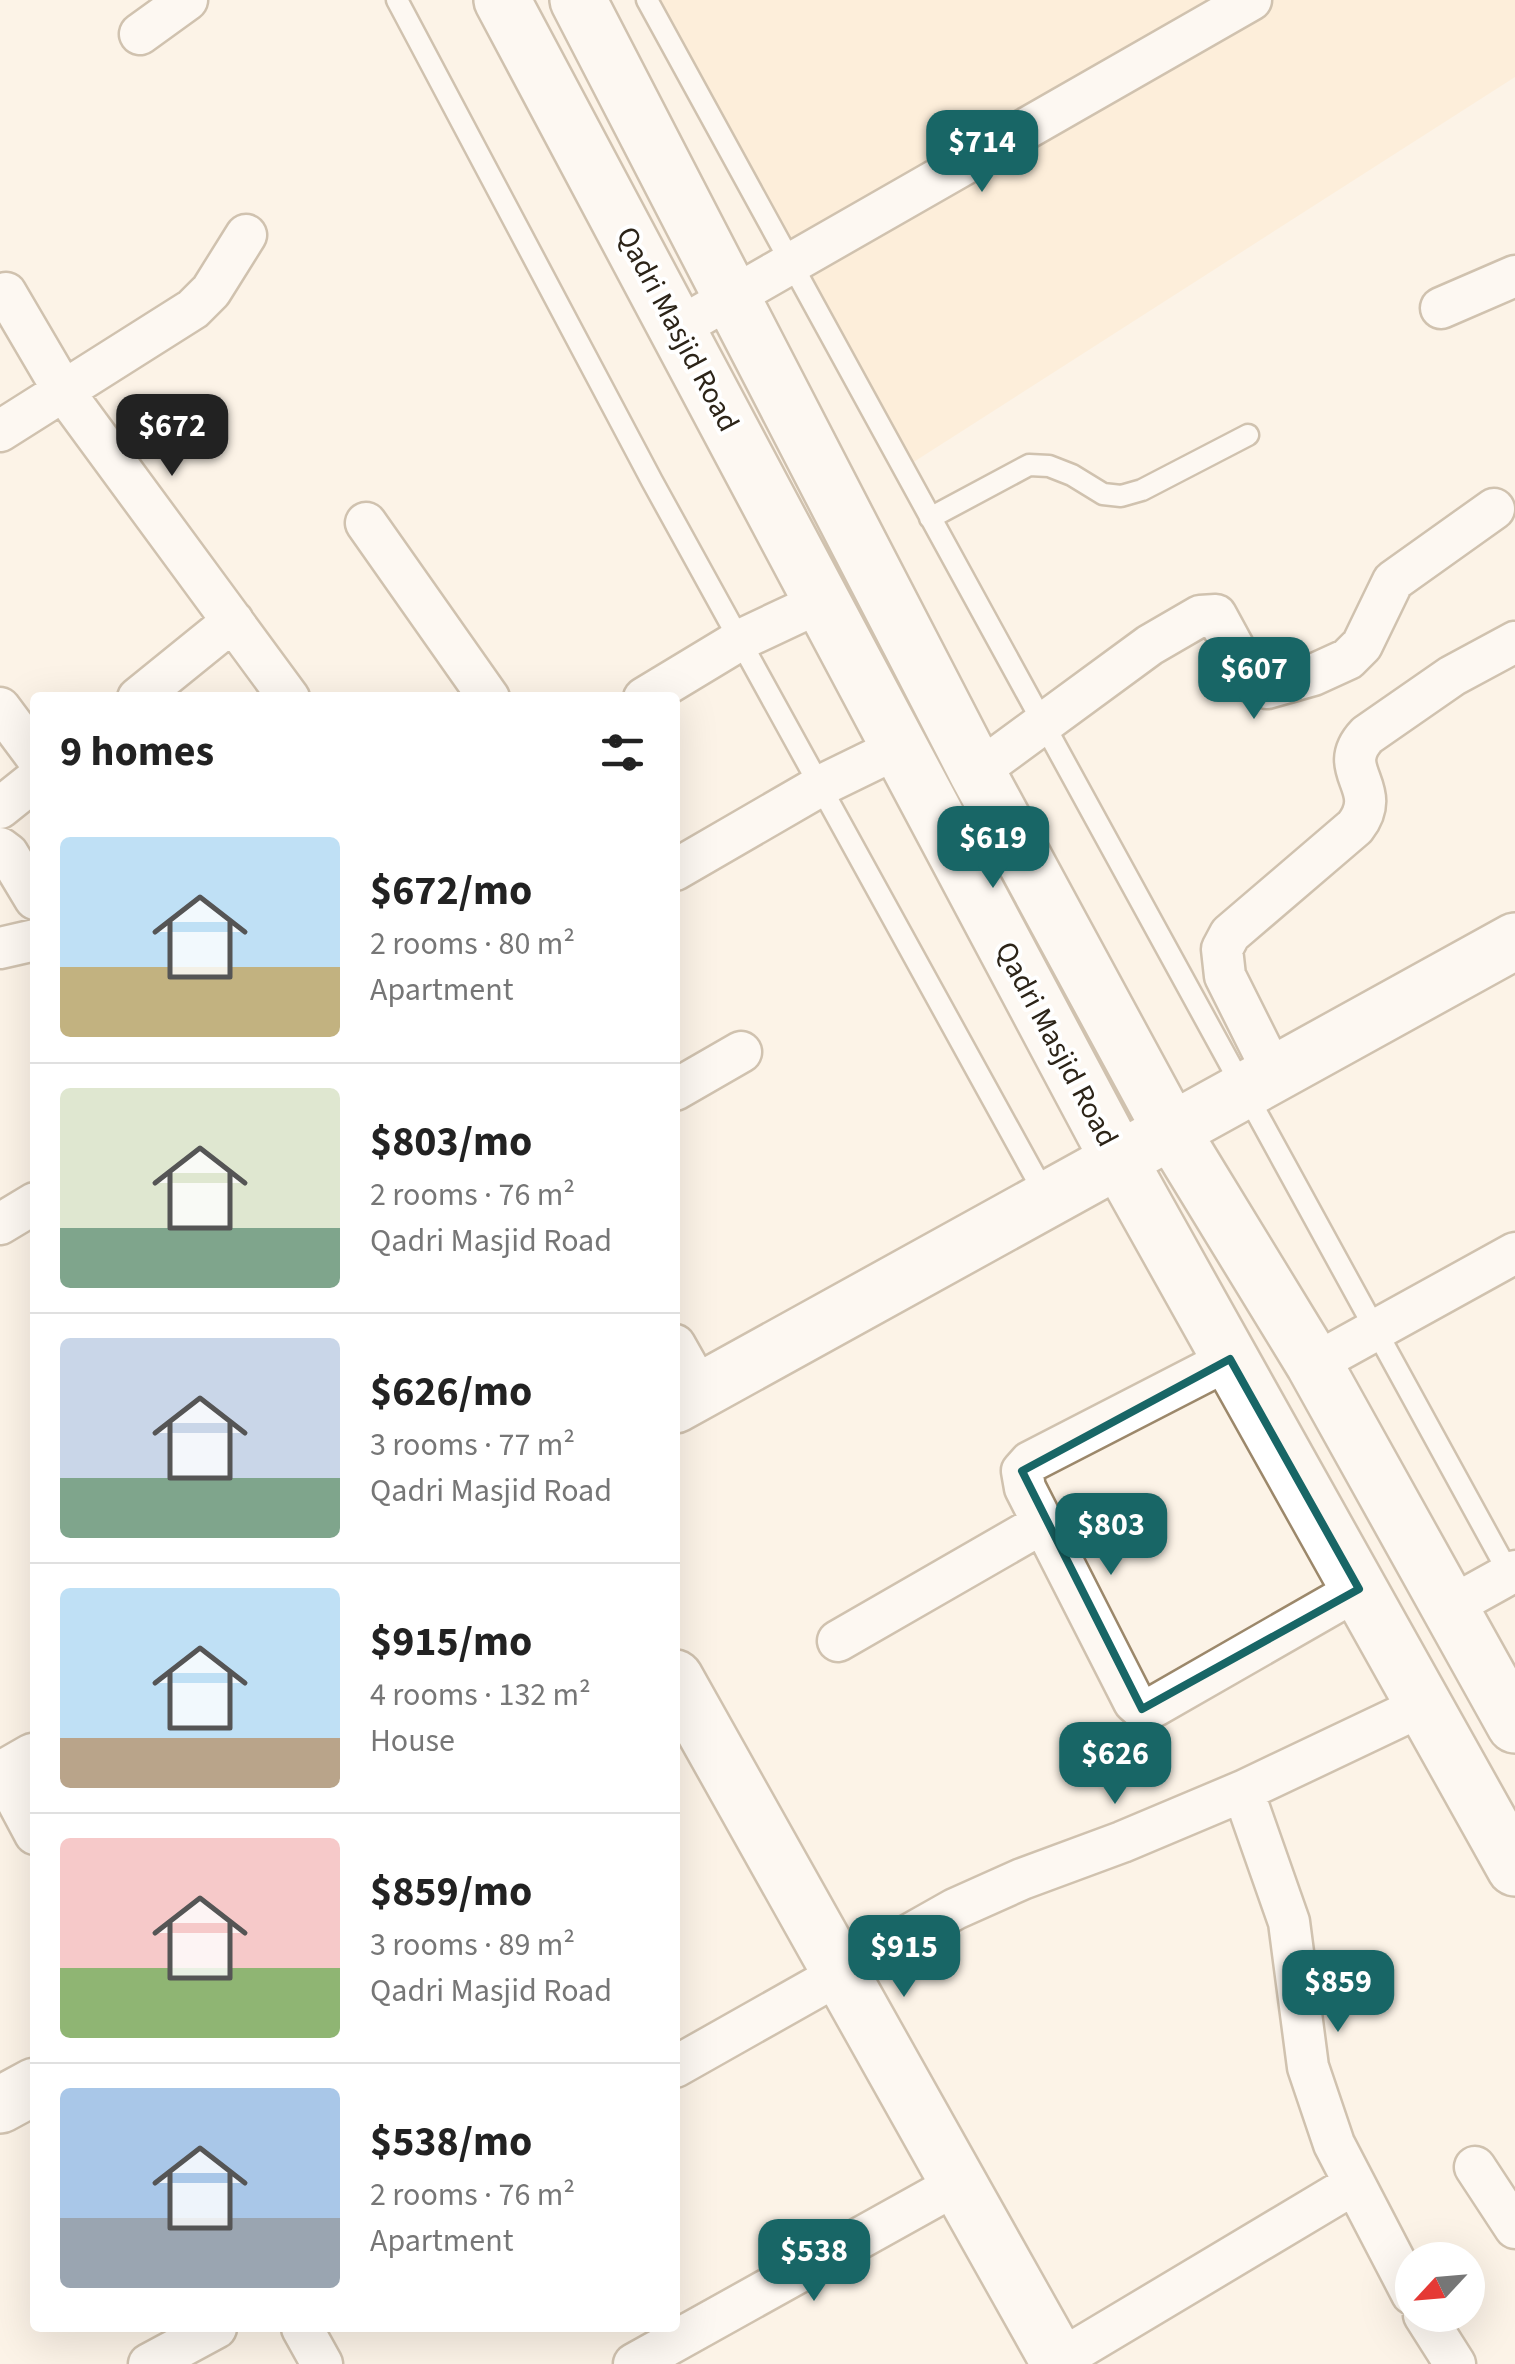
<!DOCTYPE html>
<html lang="en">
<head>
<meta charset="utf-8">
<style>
  body { margin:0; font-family:"Source Sans 3",sans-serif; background:#f6f6f6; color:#222; height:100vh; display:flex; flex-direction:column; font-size:38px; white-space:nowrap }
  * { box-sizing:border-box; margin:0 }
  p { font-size:32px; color:#767676 }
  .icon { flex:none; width:55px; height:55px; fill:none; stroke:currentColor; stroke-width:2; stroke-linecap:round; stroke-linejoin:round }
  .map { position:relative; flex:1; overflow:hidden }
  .side { position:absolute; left:30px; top:692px; width:650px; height:1640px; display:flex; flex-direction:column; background:#fff; border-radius:10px; box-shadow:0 10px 40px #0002 }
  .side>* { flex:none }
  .needle { width:65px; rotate:244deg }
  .fabs { position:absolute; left:1395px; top:2242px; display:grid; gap:20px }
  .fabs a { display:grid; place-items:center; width:90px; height:90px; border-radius:50%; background:#fff; box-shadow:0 10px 40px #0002; font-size:50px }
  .price { position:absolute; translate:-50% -85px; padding:0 22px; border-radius:20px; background:#186666; color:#fff; font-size:32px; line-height:65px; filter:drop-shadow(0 2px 5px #0008) }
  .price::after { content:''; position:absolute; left:50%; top:60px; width:30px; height:22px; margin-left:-15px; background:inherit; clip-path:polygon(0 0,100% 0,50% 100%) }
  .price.selected { background:#222; color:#fff }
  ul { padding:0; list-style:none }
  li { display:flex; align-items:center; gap:30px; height:250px; padding:0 30px }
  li+li { border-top:2px solid #e0e0e0 }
  li span { display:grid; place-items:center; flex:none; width:280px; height:200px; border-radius:10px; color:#555 }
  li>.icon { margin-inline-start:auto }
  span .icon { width:120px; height:120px; fill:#fffc; stroke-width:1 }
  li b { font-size:42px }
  h2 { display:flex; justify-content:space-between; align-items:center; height:120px; padding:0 30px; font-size:42px }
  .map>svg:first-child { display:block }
  .built { fill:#fee9ca }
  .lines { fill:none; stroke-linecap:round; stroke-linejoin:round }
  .lane-casing { stroke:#9c886b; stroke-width:25 }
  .street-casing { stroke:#9c886b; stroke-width:45 }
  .secondary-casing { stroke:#9c886b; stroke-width:60 }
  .lane { stroke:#fff; stroke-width:20 }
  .street { stroke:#fff; stroke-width:40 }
  .secondary { stroke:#fff; stroke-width:55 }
  .marked { fill:none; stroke:#186666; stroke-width:8; stroke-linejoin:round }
  .labels { text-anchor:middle; stroke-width:8; stroke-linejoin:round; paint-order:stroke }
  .street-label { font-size:30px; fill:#2c2418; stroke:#fff }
</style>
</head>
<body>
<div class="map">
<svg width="1515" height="2364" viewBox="0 0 1515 2364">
  <rect width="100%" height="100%" fill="#fcf3e7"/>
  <path class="built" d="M651,0H1515V77L898,472Z"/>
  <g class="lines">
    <g class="lane-casing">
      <path id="lane" d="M397,0L652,481L1047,1198
        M647,0L1511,1577
        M930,518L1029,465L1049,466L1072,475L1103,494L1121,496L1142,490L1248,435"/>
    </g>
    <g class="street-casing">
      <path id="street" d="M140,34L187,0
        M6,293L64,392L289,698
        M1441,308L1515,276
        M678,328L1251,0
        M0,431L193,309L211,291L246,235
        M366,523L489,698
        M138,698L233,621
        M644,698L740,640L821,602
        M0,708L35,755
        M977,772L1150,645L1200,616L1216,615L1253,683L1267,688L1313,675L1348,659L1362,645L1393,581L1494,509
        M0,808L35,780
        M0,848L8,854L35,899
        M675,870L820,786L900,747
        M0,948L35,940
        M1274,1074L1225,976L1222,949L1230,934L1355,827C1386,787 1333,771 1367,735L1452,676L1515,642
        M675,1090L741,1052
        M0,1224L35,1203
        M675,1345L701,1391
        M1230,1359L1030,1462L1022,1471L1025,1488L1134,1702L1142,1709L1155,1706L1359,1589
        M1314,1364L1515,1253
        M1450,1607L1515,1571
        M838,1641L1043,1523
        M5,1778L35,1834
        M1243,1791L1289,1922L1308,2067L1334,2144L1412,2294
        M675,2067L955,1909L1022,1879L1122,1842L1243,1791L1424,1705
        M1475,2167L1515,2228
        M1424,2315L1455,2364
        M302,2328L322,2364
        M1058,2361L1354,2184
        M149,2364L216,2328
        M634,2364L959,2183"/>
    </g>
    <g class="secondary-casing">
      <path id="secondary" d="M502,0L1119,1160L1515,1868
        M578,0L977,772L1171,1130L1314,1364L1515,1725
        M675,1405L1515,941
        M675,1678L1060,2364
        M0,1781L35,1761
        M0,2105L35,2086"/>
    </g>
    <use href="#lane" class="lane"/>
    <use href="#street" class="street"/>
    <use href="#secondary" class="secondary"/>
  </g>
  <path d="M0 0H1515V2364H0ZM1230,1359L1359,1589L1142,1709L1022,1471Z" fill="#fcf3e7" fill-opacity=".55" fill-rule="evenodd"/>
  <path class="marked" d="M1230,1359L1359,1589L1142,1709L1022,1471Z"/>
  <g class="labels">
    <g class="street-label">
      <text transform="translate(678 329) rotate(62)" y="10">Qadri Masjid Road</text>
      <text transform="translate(1057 1044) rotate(62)" y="10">Qadri Masjid Road</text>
    </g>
  </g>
</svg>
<div class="fabs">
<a><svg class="needle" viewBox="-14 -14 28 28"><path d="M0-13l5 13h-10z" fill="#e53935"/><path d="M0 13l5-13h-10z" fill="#767676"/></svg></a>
</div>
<b class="price" style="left:982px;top:195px">$714</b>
<b class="price selected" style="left:172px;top:479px">$672</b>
<b class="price" style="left:1254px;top:722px">$607</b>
<b class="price" style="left:993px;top:891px">$619</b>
<b class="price" style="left:1111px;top:1578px">$803</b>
<b class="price" style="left:1115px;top:1807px">$626</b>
<b class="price" style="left:904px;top:2000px">$915</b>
<b class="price" style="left:1338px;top:2035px">$859</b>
<b class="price" style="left:814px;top:2304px">$538</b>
<section class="side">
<h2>9 homes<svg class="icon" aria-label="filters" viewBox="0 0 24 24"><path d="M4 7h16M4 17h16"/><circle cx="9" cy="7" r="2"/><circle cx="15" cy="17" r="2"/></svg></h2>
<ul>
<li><span style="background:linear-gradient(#bfe0f5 65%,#c2b280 0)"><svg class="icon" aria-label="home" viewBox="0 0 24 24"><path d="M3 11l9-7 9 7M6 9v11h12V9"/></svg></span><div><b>$672/mo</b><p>2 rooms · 80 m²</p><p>Apartment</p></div></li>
<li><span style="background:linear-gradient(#dfe7d0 70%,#7fa58c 0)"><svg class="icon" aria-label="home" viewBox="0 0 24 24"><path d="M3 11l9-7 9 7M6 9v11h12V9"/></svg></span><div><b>$803/mo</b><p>2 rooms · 76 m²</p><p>Qadri Masjid Road</p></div></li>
<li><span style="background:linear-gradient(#c9d6e8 70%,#7fa58c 0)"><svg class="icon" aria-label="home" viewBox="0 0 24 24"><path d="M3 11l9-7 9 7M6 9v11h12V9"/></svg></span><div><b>$626/mo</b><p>3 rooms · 77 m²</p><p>Qadri Masjid Road</p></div></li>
<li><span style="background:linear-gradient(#bfe0f5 75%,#b9a48a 0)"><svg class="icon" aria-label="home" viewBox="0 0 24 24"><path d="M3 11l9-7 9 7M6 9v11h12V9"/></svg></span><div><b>$915/mo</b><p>4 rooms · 132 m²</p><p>House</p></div></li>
<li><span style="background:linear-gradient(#f6c9c9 65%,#8fb573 0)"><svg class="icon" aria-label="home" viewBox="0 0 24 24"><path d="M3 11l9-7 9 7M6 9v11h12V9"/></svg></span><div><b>$859/mo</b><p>3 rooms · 89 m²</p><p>Qadri Masjid Road</p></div></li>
<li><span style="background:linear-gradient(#a9c7e8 65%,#9aa5b1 0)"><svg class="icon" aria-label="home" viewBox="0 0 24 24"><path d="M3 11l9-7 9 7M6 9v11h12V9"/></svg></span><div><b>$538/mo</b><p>2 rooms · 76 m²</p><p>Apartment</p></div></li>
</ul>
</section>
</div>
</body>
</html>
